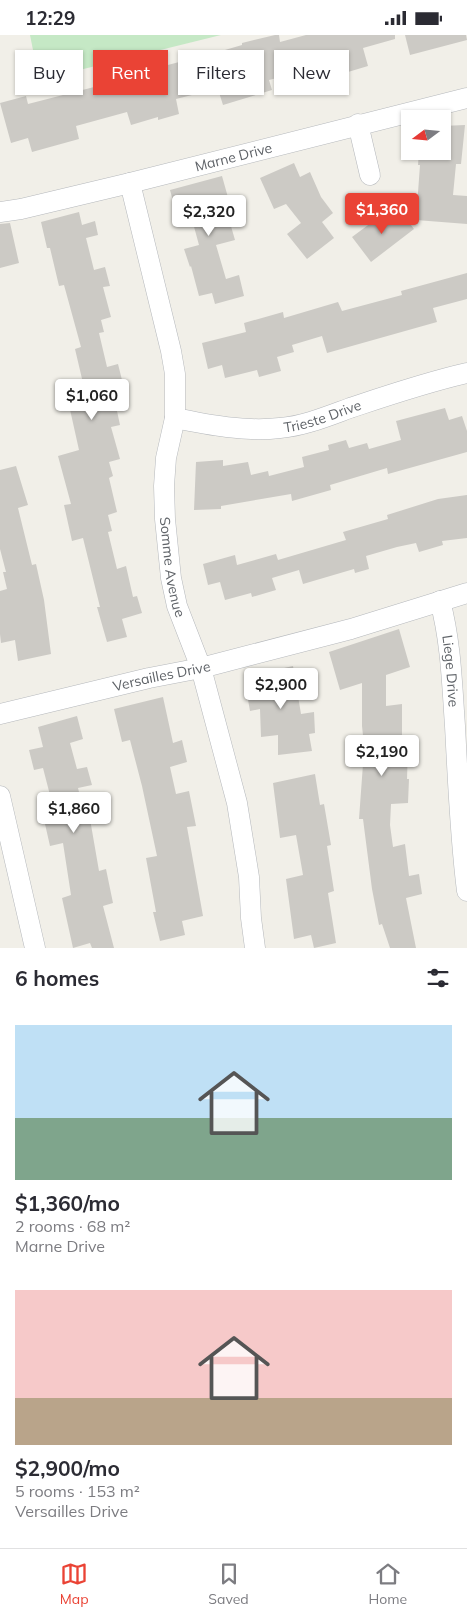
<!DOCTYPE html>
<html lang="en">
<head>
<meta charset="utf-8">
<style>
  body { margin:0; font-family:Mulish,sans-serif; background:#f7f7f7; color:#2b2b33; height:100vh; display:flex; flex-direction:column; font-size:19px; white-space:nowrap }
  * { box-sizing:border-box; margin:0 }
  p { font-size:16px; color:#7c7c81 }
  .icon { flex:none; width:28px; height:28px; fill:none; stroke:currentColor; stroke-width:2; stroke-linecap:round; stroke-linejoin:round }
  .map { position:relative; height:913px; overflow:hidden }
  .drawer { display:flex; flex-direction:column; background:#fff; flex:1 }
  .drawer>* { flex:none }
  .hud { position:absolute; left:15px; top:15px; width:438px; height:45px; display:flex; gap:10px }
  .needle { width:32px; rotate:254deg }
  .fabs { position:absolute; left:401px; top:75px; display:grid; gap:10px }
  .fabs a { display:grid; place-items:center; width:50px; height:50px; border-radius:0px; background:#fff; box-shadow:0 1px 4px #0004; font-size:25px }
  .price { position:absolute; translate:-50% -42px; padding:0 11px; border-radius:5px; background:#fff; color:#222; font-size:16px; line-height:32px; filter:drop-shadow(0 1px 2px #0008) }
  .price::after { content:''; position:absolute; left:50%; top:30px; width:15px; height:11px; margin-left:-8px; background:inherit; clip-path:polygon(0 0,100% 0,50% 100%) }
  .price.current { background:#ea4335; color:#fff }
  ul { padding:0; list-style:none }
  li { display:grid; align-content:center; gap:10px; height:265px; padding:0 15px }
  li span { display:grid; place-items:center; height:155px; border-radius:0px; color:#555 }
  li>.icon { margin-inline-start:auto }
  span .icon { width:90px; height:90px; fill:#fffc; stroke-width:1 }
  li b { font-size:21px }
  h2 { display:flex; justify-content:space-between; align-items:center; height:60px; padding:0 15px; font-size:21px }
  .chip { padding:0 18px; border-radius:0px; background:#fff; box-shadow:0 1px 4px #0004; font-size:18px; line-height:45px }
  .chip.current { background:#ea4335; color:#fff }
  .status { display:flex; justify-content:space-between; align-items:center; height:35px; padding:0 25px; background:#fff; direction:ltr }
  .status svg { height:14px; fill:currentColor }
  .dock { display:flex; justify-content:space-around; align-items:center; height:70px; border-top:1px solid #e1e1e2; background:#fff; font-size:14px; color:#7c7c81 }
  .dock a { display:grid; justify-items:center; gap:2px }
  .dock .current { color:#ea4335 }
  .map>svg:first-child { display:block }
  .green { fill:#c5e8c5 }
  .building { fill:#cccac5 }
  .lines { fill:none; stroke-linecap:round; stroke-linejoin:round }
  .minor-casing { stroke:#b5b8bc; stroke-width:21 }
  .minor { stroke:#fff; stroke-width:20 }
  .labels { text-anchor:middle; stroke-width:4.5; stroke-linejoin:round; paint-order:stroke }
  .street-label { font-size:14px; fill:#5f6368; stroke:#fff }
</style>
</head>
<body>
<div class="status"><b>12:29</b><svg viewBox="0 0 49 12"><path d="M0 12V9h3v3zM5 12V6h3v6zM10 12V3h3v9zM15 12V0h3v12zM26 1h20v11H26zM47 4h2v5h-2z"/></svg></div>
<div class="map">
<svg width="467" height="913" viewBox="0 0 467 913">
  <rect width="100%" height="100%" fill="#f1efe8"/>
  <path class="green" d="M30,0H221L39,45Z"/>
  <path class="building" d="M275,0H279L280,7L306,0H395V4L363,13L368,31L318,46L314,34L269,45L272,55L223,70L216,48L191,55L192,60L176,64L179,79L158,85V82L131,90L127,77L76,91L79,104L32,117L28,103L11,108L0,68L26,61L28,69L98,51L96,45L121,38L122,42L183,26L184,27L242,10V8Z
    M405,0H466L467,5L410,20Z
    M465,90L461,129H456L453,160L467,161V189L416,185L420,130H418L419,116H442V91Z
    M294,128L300,142L310,137L321,162L333,178L322,187L334,203L307,224L287,199L301,188L286,169L274,174L260,143Z
    M222,141L229,166L224,167L235,205L216,210L226,244L239,240L244,261L215,269L212,258L199,261L191,231L190,232L184,214L199,210L190,177L177,181L170,155Z
    M79,177L82,190L95,186L98,200L86,203L94,235L105,232L110,251L103,252L111,282L101,285L104,297L99,298L107,332L118,329L122,345L111,348L120,390L111,392L120,424L109,427L113,441L109,443L117,477L108,480L112,496L108,497L117,534L126,531L133,562L137,561L142,578L122,584L127,602L107,607L97,572H100L83,503L72,506L64,470L71,469L58,421L79,415L69,370L87,365L75,314L81,312L64,250L59,251L50,213H47L41,187Z
    M401,177L414,194L371,227L352,202L383,179L389,186Z
    M10,188L19,228L0,233V189Z
    M467,238V264L433,273L437,287L327,318L322,301L292,310L294,317L277,322L281,336L259,342L257,335L225,343L222,330L208,334L202,308L246,297L244,288L283,277L284,283L338,267L342,276L402,260L401,256Z
    M445,373L449,385L462,381L467,396V417L388,439L387,433L330,450L331,455L292,466L291,459L221,471V474L194,475L196,427L223,425V431L248,427L251,440L268,436L269,441L304,432L302,422L329,415L328,410L346,405L349,413L367,408L369,414L401,405L396,386Z
    M16,431L28,470L18,473L32,530L36,529L44,565L51,619L18,626L15,605L1,608L0,599V556L7,554L3,537H6L0,514V435Z
    M467,460V503L442,506L443,510L419,517L416,508L397,512L366,521L369,534L355,538L354,534L303,549L299,535L272,543L276,555L252,562L251,558L225,565L220,547L208,550L203,529L235,520L237,530L276,519L278,525L346,505L343,497L388,484L387,480L438,464Z
    M399,594L410,632L386,640V671L402,669V712H408L407,744H409L408,768L391,769L390,790L393,812L405,809L409,841L419,839L422,859L406,863L416,913H390L382,889L379,890L372,854L363,784H359L363,729H366L362,691V648L340,655L329,617Z
    M293,631L301,679L314,677L315,698L309,699L312,716L278,720V700L261,702L260,674L250,676L244,642Z
    M163,662L173,708L182,705L187,727L170,732L176,759L189,756L196,791L187,792L203,881L182,886L185,900L160,906L153,877H156L146,823L157,821L142,751L130,705L122,707L114,674Z
    M77,681L83,704L70,708L77,734L87,732L92,750L78,753L86,785L90,784L99,836L106,834L113,868L103,871L114,913H92L90,908L73,913L62,863L71,860L63,808L50,811L40,767L51,764L43,733L34,735L29,715L43,712L38,692Z
    M315,739L320,770L324,769L331,810L327,811L334,856L328,858L336,908L314,913L311,900L294,904L286,844L303,840L296,800L280,803L273,748Z"/>
  <g class="lines">
    <g class="minor-casing">
      <g id="minor">
        <path d="M358,89L370,140"/>
        <path id="s1" d="M130,148L171,316L175,339V383L166,423L164,451L165,484L171,543L177,571L201,633L237,768L249,842L251,883L255,913"/>
        <path id="s2" d="M0,177L21,174L130,148L467,63"/>
        <path id="s3" d="M175,383C209,390 245,397 280,393C304,391 328,381 350,373C389,360 427,347 467,338"/>
        <path id="s4" d="M440,566C451,607 452,649 455,691C458,746 460,801 467,856"/>
        <path id="s5" d="M0,679L149,643L201,633L351,594L467,558"/>
        <path d="M0,761L35,913"/>
      </g>
    </g>
    <use href="#minor" class="minor"/>
  </g>
  <g class="labels">
    <g class="street-label">
      <text dy="5" stroke="none"><textPath href="#s2" startOffset="240">Marne Drive</textPath></text>
      <text dy="5" stroke="none"><textPath href="#s3" startOffset="150">Trieste Drive</textPath></text>
      <text dy="5" stroke="none"><textPath href="#s1" startOffset="391">Somme Avenue</textPath></text>
      <text dy="5" stroke="none"><textPath href="#s4" startOffset="71">Liege Drive</textPath></text>
      <text dy="5" stroke="none"><textPath href="#s5" startOffset="166">Versailles Drive</textPath></text>
    </g>
  </g>
</svg>
<div class="fabs">
<a><svg class="needle" viewBox="-14 -14 28 28"><path d="M0-13l5 13h-10z" fill="#e53935"/><path d="M0 13l5-13h-10z" fill="#7c7c81"/></svg></a>
</div>
<b class="price current" style="left:382px;top:200px">$1,360</b>
<b class="price" style="left:209px;top:202px">$2,320</b>
<b class="price" style="left:92px;top:386px">$1,060</b>
<b class="price" style="left:281px;top:675px">$2,900</b>
<b class="price" style="left:382px;top:742px">$2,190</b>
<b class="price" style="left:74px;top:799px">$1,860</b>
<div class="hud">
<a class="chip">Buy</a>
<a class="chip current">Rent</a>
<a class="chip">Filters</a>
<a class="chip">New</a>
</div>
</div>
<section class="drawer">
<h2>6 homes<svg class="icon" aria-label="filters" viewBox="0 0 24 24"><path d="M4 7h16M4 17h16"/><circle cx="9" cy="7" r="2"/><circle cx="15" cy="17" r="2"/></svg></h2>
<ul>
<li><span style="background:linear-gradient(#bfe0f5 60%,#7fa58c 0)"><svg class="icon" aria-label="home" viewBox="0 0 24 24"><path d="M3 11l9-7 9 7M6 9v11h12V9"/></svg></span><div><b>$1,360/mo</b><p>2 rooms · 68 m²</p><p>Marne Drive</p></div></li>
<li><span style="background:linear-gradient(#f6c9c9 70%,#b9a48a 0)"><svg class="icon" aria-label="home" viewBox="0 0 24 24"><path d="M3 11l9-7 9 7M6 9v11h12V9"/></svg></span><div><b>$2,900/mo</b><p>5 rooms · 153 m²</p><p>Versailles Drive</p></div></li>
</ul>
</section>
<nav class="dock">
<a class="current"><svg class="icon" aria-label="map" viewBox="0 0 24 24"><path d="M3 6l6-2 6 2 6-2v14l-6 2-6-2-6 2zM9 4v14M15 6v14"/></svg>Map</a>
<a><svg class="icon" aria-label="saved" viewBox="0 0 24 24"><path d="M7 4h10v16l-5-4-5 4z"/></svg>Saved</a>
<a><svg class="icon" aria-label="home" viewBox="0 0 24 24"><path d="M3 11l9-7 9 7M6 9v11h12V9"/></svg>Home</a>
</nav>
</body>
</html>
